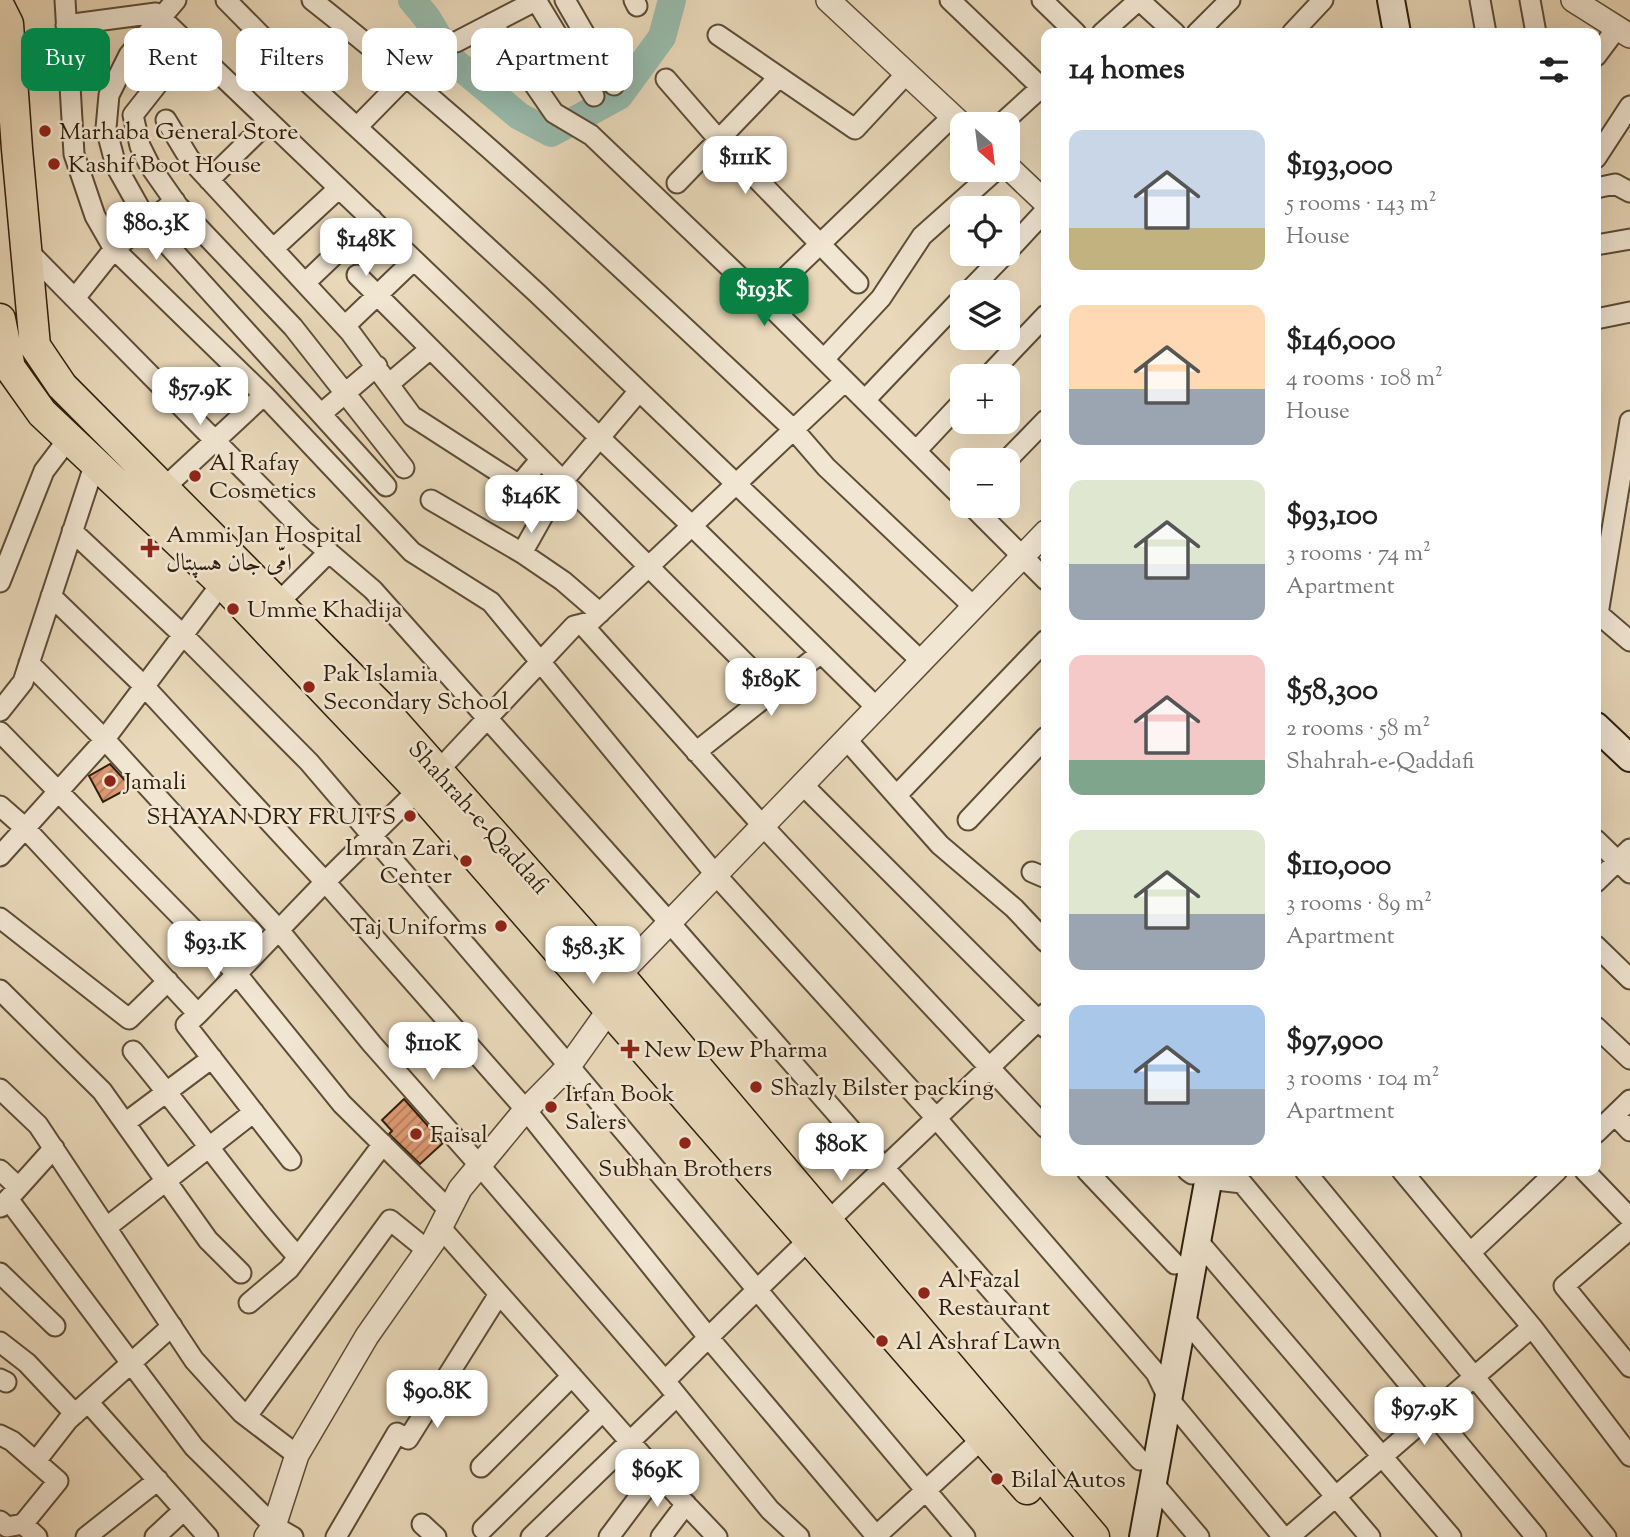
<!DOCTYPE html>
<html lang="en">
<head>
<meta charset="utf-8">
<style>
  body { margin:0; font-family:"Sorts Mill Goudy",Amiri,serif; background:#f6f6f6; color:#222; height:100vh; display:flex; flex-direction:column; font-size:26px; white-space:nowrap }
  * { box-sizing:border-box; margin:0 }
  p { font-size:23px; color:#767676 }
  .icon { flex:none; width:38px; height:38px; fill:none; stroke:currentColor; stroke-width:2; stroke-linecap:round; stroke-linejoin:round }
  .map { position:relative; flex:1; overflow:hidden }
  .side { position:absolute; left:1041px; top:28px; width:560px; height:1148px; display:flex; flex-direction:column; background:#fff; border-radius:14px; box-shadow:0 7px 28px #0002 }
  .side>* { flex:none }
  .banner { position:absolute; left:21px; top:28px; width:665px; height:63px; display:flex; gap:14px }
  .needle { width:46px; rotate:152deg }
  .fabs { position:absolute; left:950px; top:112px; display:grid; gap:14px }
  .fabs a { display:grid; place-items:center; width:70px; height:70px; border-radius:14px; background:#fff; box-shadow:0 7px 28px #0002; font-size:35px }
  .price { position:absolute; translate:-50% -60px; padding:0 16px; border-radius:14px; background:#fff; color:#222; font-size:23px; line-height:46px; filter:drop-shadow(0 2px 4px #0008) }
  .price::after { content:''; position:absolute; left:50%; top:42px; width:21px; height:16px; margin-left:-10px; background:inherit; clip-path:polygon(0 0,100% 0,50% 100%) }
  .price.current { background:#0b8043; color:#fff }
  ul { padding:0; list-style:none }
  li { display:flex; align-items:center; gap:21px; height:175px; padding:0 28px }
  li span { display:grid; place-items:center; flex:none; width:196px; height:140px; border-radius:14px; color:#555 }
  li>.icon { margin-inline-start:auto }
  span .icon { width:84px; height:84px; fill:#fffc; stroke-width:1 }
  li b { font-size:30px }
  h2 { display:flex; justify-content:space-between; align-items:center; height:84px; padding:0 28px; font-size:30px }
  .pill { padding:0 24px; border-radius:14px; background:#fff; box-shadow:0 7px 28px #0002; font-size:24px; line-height:63px }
  .pill.current { background:#0b8043; color:#fff }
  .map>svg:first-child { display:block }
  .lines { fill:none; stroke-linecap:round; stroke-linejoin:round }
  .river { stroke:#98bbab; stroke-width:28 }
  .building { fill:url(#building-hatch); stroke:#2e1f0c; stroke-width:2 }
  .minor-casing { stroke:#5d4d37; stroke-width:23 }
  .tertiary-casing { stroke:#5d4d37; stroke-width:26 }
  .secondary-casing { stroke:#2e1f0c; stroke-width:30 }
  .primary-casing { stroke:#2e1f0c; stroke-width:33 }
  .minor { stroke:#f1e6d2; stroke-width:19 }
  .tertiary { stroke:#f1e6d2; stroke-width:23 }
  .secondary { stroke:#f1e6d2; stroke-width:26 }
  .primary { stroke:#e9d8b9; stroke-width:30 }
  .poi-dot { fill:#8f2418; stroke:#f1e6d2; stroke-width:2.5 }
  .labels { text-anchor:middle; stroke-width:5; stroke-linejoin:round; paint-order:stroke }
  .poi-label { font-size:24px; fill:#2e1f0c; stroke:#f1e6d2; text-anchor:start }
  .street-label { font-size:24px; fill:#2e1f0c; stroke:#f1e6d2 }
</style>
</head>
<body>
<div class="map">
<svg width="1630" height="1537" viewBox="0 0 1630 1537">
  <defs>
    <pattern id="building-hatch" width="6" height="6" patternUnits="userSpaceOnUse" patternTransform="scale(1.75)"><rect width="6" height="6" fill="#db9871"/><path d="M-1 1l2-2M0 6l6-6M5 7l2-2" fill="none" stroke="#b27b5b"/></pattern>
  </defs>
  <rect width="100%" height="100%" fill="#e9d8b9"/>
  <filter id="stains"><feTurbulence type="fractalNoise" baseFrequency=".00286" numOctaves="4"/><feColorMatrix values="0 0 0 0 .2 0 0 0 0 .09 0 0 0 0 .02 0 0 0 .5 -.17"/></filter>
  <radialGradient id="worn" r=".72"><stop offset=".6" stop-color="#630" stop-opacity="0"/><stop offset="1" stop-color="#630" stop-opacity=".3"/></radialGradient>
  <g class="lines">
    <path class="river" d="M412,0L427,18L452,60L519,116L551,133L619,96L662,37L672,0"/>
  </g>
  <path class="building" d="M110,764L131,787L103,802L89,776Z
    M404,1099L443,1143L420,1164L389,1134L392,1131L382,1120Z"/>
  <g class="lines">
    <g class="minor-casing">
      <path id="minor" d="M65,0L74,154L95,216L114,249L264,395L412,552L491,602L715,874L937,1119L1156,1373L1168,1398L1283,1537
        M176,0L129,55L109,95L106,128L116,166L148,223L386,486
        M226,0L300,75L538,294L921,661
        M312,0C481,133 637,283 794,430L826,467L974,607
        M536,0L594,96
        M565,0L614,85
        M634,0L637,6
        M950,0L1046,92
        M1042,0L1076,33
        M1139,0L1175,33
        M1480,0L1486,33
        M1530,0L1536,33
        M492,23L554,113L591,135L768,304L962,497
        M66,25L156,13L692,526L876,707
        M1102,33L1139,0
        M1197,33L1230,0
        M1292,33L1323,0
        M718,35L855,129L907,73
        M456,42L537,0
        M189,44L133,115L140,146L150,166L178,206L293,327L404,468
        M1596,56L1617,28
        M666,79L719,140L858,283
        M166,120L189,158L350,332L412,416L519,485L540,460
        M1001,124L1046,83
        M357,127L406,77
        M1596,158L1630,106
        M209,180L269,121
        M677,183L779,77
        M1596,188L1615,184L1630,192
        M1596,245L1630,239
        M26,249L304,531L373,590L669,922L1140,1460
        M273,249L339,188
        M1008,251L1046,210
        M357,275L773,691
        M305,283L372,219
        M968,292L1005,254
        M75,298L114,249L175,201
        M763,299L953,116
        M1596,319L1630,312
        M345,326L414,260
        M824,359L881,298L922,236L996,170
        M988,376L1046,315
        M390,383L430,349
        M865,400L962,298
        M322,413L377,366
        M916,451L962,402
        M1007,460L1046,420
        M164,488L264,395
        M431,500L522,553L563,581L600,613
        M972,506L1046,580
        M72,531L183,635L309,762L569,1066L965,1537
        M522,553L562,482L639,391
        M0,582L44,471L69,438
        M51,596L144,686L327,884L526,1110L708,1337L877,1537
        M278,603L329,552
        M1596,612L1630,641
        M1598,614L1630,421
        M582,624L762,825L1046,1128
        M29,663L108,743L278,929L372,1044L480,1166L665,1381L770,1510L799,1537
        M0,711L23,682L95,463
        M0,732L236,973L342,1104L449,1210
        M846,739L940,845L1014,908L1046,942
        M696,752L821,653
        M438,771L574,626L590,622L845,381
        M802,784L1046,1028
        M897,795L1046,640
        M0,806L24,827L198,1014L325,882L418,790
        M968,820L1046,737
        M1596,840L1630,873
        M0,856L101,744L222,583
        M1032,872L1046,878
        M1596,882L1630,849
        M0,918L129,1019L168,981
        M1596,946L1630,979
        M0,990L102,1091L208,1240L241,1273
        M198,1014L186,1025L291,1160
        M1596,1027L1630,1059
        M133,1051C190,1118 239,1192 298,1257
        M0,1089L38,1125L194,1360L242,1413L297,1455
        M1615,1115L1630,1131
        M125,1123L212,1058
        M1596,1133L1630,1100
        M0,1170L18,1187
        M1087,1171L1175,1264
        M1188,1171L1192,1174
        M1305,1171L1606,1537
        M1402,1171L1532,1327L1630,1456
        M1585,1171L1630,1218
        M1208,1179L1242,1183L1536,1537
        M8,1199L194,1447L274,1526L293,1537
        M1,1207L54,1148
        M107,1227L254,1112
        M440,1227L678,1496L717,1537
        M1630,1229L1564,1286L1630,1367
        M1197,1240L1451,1537
        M1470,1253L1557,1171
        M0,1273L55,1326
        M249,1303L289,1269L383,1144
        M1183,1317L1370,1537
        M0,1342L27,1363L75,1414
        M0,1379L6,1382
        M665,1381C789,1255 919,1136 1046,1013
        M88,1402L208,1537
        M247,1416L390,1220L427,1250
        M0,1435L12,1441L58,1481L23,1524
        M36,1461L68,1420L172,1326
        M481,1467L572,1376
        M1153,1483L1199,1537
        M0,1521L7,1527L23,1524L37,1537
        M422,1524L436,1537
        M483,1529L603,1411
        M86,1537L158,1480
        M155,1537L184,1510
        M336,1537L397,1433L408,1439L499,1294
        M531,1537L677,1396
        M609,1537L657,1473
        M661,1537L686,1504
        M875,1537L983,1438
        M1289,1537L1532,1327"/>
    </g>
    <g class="tertiary-casing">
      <path id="tertiary" d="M828,0L962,125
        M1573,0L1630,36
        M1008,167L1046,203
        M266,1537L274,1526L297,1455L367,1336L433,1242L460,1189L522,1114L569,1066L609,1010L619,975L1046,532"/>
    </g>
    <g class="secondary-casing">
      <path id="secondary" d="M1391,0L1397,33
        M1596,726L1630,758
        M1143,1537L1210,1171"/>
    </g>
    <g class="primary-casing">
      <path id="primary" d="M0,8L8,24L17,149L35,346L62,386L381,707L619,975L1094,1537
        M0,319L10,368L42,413L222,583L412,783L1027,1489"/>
    </g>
    <use href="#minor" class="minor"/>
    <use href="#tertiary" class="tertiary"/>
    <use href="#secondary" class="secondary"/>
    <use href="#primary" class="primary"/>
  </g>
  <g class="poi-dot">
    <circle cx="45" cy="131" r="7"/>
    <circle cx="54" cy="164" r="7"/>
    <circle cx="195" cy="476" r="7"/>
    <path d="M146.5 537.5h7v7h7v7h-7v7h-7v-7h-7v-7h7z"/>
    <circle cx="233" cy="609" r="7"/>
    <circle cx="309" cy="687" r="7"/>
    <circle cx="110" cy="781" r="7"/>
    <circle cx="410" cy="816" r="7"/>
    <circle cx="466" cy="861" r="7"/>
    <circle cx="501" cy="926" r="7"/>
    <path d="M626.5 1038.5h7v7h7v7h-7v7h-7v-7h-7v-7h7z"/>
    <circle cx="756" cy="1087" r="7"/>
    <circle cx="551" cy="1107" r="7"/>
    <circle cx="416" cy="1134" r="7"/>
    <circle cx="685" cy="1143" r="7"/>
    <circle cx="924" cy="1293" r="7"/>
    <circle cx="882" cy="1341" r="7"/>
    <circle cx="997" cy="1479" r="7"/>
  </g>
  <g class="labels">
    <g class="poi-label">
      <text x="59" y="139">Marhaba General Store</text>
      <text x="68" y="172">Kashif Boot House</text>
      <text x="209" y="470">Al Rafay<tspan x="209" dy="28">Cosmetics</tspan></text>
      <text x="166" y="542">Ammi Jan Hospital<tspan x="166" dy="28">امّی جان ہسپتال</tspan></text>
      <text x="247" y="617">Umme Khadija</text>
      <text x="323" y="681">Pak Islamia<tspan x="323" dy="28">Secondary School</tspan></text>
      <text x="124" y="789">Jamali</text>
      <text x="396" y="824" text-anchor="end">SHAYAN DRY FRUITS</text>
      <text x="452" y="855" text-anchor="end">Imran Zari<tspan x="452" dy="28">Center</tspan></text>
      <text x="487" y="934" text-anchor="end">Taj Uniforms</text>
      <text x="644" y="1057">New Dew Pharma</text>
      <text x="770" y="1095">Shazly Bilster packing</text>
      <text x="565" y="1101">Irfan Book<tspan x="565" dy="28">Salers</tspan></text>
      <text x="430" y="1142">Faisal</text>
      <text x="685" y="1176" text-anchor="middle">Subhan Brothers</text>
      <text x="938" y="1287">Al Fazal<tspan x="938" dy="28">Restaurant</tspan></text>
      <text x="896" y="1349">Al Ashraf Lawn</text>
      <text x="1011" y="1487">Bilal Autos</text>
    </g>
    <g class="street-label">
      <text transform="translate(479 817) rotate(48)" y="8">Shahrah-e-Qaddafi</text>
    </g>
  </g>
  <rect width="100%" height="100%" filter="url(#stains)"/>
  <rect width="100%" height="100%" fill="url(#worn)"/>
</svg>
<div class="fabs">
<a><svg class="needle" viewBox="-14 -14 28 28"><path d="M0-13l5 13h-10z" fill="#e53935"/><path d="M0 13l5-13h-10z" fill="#767676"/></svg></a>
<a><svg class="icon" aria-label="locate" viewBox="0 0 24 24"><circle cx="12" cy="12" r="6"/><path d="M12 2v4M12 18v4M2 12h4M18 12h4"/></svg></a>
<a><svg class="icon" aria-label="layers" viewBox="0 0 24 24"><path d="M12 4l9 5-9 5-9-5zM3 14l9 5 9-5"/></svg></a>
<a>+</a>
<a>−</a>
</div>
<b class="price" style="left:745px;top:196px">$111K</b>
<b class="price" style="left:156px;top:262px">$80.3K</b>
<b class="price" style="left:366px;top:278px">$148K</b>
<b class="price current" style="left:764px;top:328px">$193K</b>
<b class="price" style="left:200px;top:427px">$57.9K</b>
<b class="price" style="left:531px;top:535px">$146K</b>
<b class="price" style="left:771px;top:718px">$189K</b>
<b class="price" style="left:215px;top:981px">$93.1K</b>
<b class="price" style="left:593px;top:986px">$58.3K</b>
<b class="price" style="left:433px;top:1082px">$110K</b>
<b class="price" style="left:841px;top:1183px">$80K</b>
<b class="price" style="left:437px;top:1430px">$90.8K</b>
<b class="price" style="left:1424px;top:1447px">$97.9K</b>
<b class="price" style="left:657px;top:1509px">$69K</b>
<div class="banner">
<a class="pill current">Buy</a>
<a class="pill">Rent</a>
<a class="pill">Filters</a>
<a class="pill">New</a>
<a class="pill">Apartment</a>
</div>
<section class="side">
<h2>14 homes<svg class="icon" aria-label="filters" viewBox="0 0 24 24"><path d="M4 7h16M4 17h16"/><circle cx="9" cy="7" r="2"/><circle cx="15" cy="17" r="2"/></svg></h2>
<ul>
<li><span style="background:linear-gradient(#c9d6e8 70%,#c2b280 0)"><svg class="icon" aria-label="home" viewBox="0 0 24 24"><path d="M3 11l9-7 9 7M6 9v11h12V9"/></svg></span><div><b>$193,000</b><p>5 rooms · 143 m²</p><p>House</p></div></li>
<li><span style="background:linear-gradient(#ffd9b3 60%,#9aa5b1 0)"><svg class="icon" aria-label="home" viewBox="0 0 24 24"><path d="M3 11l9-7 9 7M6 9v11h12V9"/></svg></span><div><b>$146,000</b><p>4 rooms · 108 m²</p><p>House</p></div></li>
<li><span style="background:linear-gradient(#dfe7d0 60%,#9aa5b1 0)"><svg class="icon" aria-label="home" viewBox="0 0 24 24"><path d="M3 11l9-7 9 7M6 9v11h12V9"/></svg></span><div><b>$93,100</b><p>3 rooms · 74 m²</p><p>Apartment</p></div></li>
<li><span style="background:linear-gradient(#f6c9c9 75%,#7fa58c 0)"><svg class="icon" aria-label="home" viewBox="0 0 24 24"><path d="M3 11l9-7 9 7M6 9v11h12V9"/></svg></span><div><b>$58,300</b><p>2 rooms · 58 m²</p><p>Shahrah-e-Qaddafi</p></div></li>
<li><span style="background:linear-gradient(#dfe7d0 60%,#9aa5b1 0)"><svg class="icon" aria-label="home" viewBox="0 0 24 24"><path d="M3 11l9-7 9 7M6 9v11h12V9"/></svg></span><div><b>$110,000</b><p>3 rooms · 89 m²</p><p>Apartment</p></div></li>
<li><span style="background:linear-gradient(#a9c7e8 60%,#9aa5b1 0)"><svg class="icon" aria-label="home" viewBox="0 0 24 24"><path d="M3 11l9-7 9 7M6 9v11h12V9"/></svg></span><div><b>$97,900</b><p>3 rooms · 104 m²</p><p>Apartment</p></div></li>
</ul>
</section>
</div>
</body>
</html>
